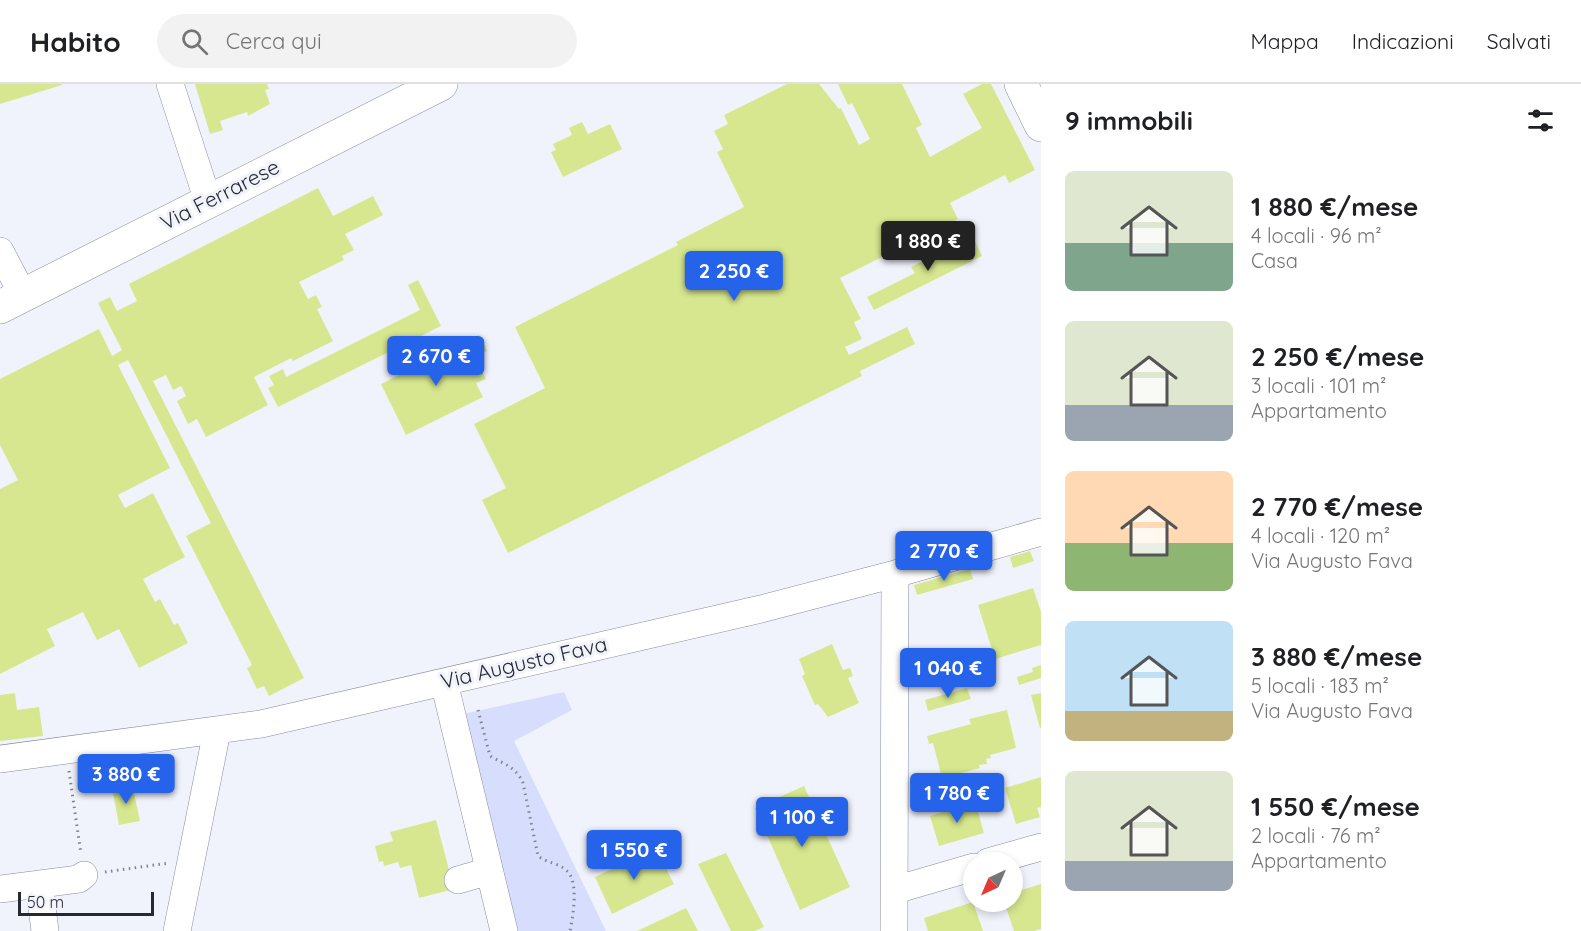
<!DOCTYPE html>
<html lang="it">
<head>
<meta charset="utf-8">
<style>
  body { margin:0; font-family:Quicksand,sans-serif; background:#f2f2f2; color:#202124; height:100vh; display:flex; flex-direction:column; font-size:22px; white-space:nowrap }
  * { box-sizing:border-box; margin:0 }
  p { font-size:20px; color:#757577 }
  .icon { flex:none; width:33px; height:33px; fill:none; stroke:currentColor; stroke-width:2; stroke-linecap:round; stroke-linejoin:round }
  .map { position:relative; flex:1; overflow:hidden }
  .sheet { display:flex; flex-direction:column; background:#fff; width:540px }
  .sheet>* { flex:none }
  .needle { width:39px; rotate:224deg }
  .tools { position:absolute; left:963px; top:768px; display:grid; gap:12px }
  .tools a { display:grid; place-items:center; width:60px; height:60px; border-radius:50%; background:#fff; box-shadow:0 3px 9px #0003; font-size:30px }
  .scale { position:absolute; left:18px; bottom:15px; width:136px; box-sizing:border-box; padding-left:6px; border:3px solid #272932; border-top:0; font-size:16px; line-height:21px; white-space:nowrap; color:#272932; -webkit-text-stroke:4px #f1f3fc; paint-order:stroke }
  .price { position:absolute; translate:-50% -51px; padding:0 14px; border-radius:6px; background:#2563eb; color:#fff; font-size:20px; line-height:39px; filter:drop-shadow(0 2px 3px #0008) }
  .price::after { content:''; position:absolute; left:50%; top:36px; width:18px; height:14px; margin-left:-9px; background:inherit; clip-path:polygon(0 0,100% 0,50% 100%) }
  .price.current { background:#222; color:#fff }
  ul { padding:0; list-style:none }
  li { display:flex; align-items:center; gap:18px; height:150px; padding:0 24px }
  li span { display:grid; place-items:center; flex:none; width:168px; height:120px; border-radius:9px; color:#555 }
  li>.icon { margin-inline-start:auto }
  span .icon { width:72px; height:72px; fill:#fffc; stroke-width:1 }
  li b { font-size:26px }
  h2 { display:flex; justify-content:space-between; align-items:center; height:72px; padding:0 24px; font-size:26px }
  header { display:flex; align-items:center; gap:36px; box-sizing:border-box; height:84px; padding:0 30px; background:#fff; border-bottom:2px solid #e0e0e0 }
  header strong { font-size:28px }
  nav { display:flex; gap:33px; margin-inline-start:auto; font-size:21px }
  .search { width:420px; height:54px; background:#f2f2f2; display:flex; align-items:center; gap:15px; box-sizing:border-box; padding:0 21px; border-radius:33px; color:#757577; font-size:22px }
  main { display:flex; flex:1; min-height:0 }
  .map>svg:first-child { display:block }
  .green { fill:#d7ddfd }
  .building { fill:#d7e78f }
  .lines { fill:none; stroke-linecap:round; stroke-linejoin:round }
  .minor-casing { stroke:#878ba0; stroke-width:28 }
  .major-casing { stroke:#878ba0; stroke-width:34 }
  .path { stroke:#82848d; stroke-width:3; stroke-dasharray:1.5 4.5; stroke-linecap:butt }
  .minor { stroke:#fff; stroke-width:27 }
  .major { stroke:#fff; stroke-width:33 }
  .labels { text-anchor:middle; stroke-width:6; stroke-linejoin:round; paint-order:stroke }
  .street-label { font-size:21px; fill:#272932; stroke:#f1f3fc }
</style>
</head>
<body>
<header>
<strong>Habito</strong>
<div class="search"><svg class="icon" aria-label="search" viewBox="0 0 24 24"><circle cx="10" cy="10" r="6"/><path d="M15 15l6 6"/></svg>Cerca qui</div>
<nav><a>Mappa</a><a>Indicazioni</a><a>Salvati</a></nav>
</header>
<main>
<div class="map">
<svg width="1041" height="847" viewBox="0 0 1041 847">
  <rect width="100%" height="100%" fill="#f1f3fc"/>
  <path class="green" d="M564,608L572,626L514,657L606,847H518L463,630Z"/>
  <path class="building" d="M0,0H62V1L0,20Z
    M195,0H267L269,5L265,6L270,20L248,32L247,28L220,37L223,46L210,50Z
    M787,0H819L839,25L841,24L859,61L870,55L852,19L848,21L838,0H902L922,41L916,44L930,73L982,44L963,10L982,0H991L1035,86L1009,99L1005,91L950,119L958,135L840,194L861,235L854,238L862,255L845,263L849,271L907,243L915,260L860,287L862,292L508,469L482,416L506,404L474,340L545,304L515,243L678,161L676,158L744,123L717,68L723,65L714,47L728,40L724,31Z
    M582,38L588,50L610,40L622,65L563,93L551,68L556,66L553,60L572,51L569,44Z
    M318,104L333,132L373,112L383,131L345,150L354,166L342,172L344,176L299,198L308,215L316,211L322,223L317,225L333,257L293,277L291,274L254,293L268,321L206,353L197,335L188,340L177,317L186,312L181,302L173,306L166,291L153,297L304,594L269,612L264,602L257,605L247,584L252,581L186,452L211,439L128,276L118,281L170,384L118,411L125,424L153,409L185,473L143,495L155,518L160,515L174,541L178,539L188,559L139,584L119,545L97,556L83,528L47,545L55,562L0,590V405L18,396L0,361V295L99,245L112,272L122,266L98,219L110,213L117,227L137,217L129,200Z
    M974,155L982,172L874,226L867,213L915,189L911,183L964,157L965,160Z
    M418,196L441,242L278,323L268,304L274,301L269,292L283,285L286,293L420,226L408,201Z
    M479,251L487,267L467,277L473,288L480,284L486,295L476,299L483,313L406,351L381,300Z
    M1030,467L1034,477L1013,484L1010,473Z
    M970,485L973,495L917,511L914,501Z
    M1033,504L1041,528V561L995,575L978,521Z
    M832,560L843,586L850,584L853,592L848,594L859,619L828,633L818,620L815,621L802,592L805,590L799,575Z
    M1041,581V594L1019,601L1017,593L1033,588L1032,584Z
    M967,604L971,615L928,627L925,616Z
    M15,609L17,626L39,623L43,652L0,657V611Z
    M1041,609V644H1040L1031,611Z
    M1007,626L1016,664L990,671L991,674L986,675L987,680L979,681L980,684L942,694L933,659L929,660L927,652L971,640L969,635Z
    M1041,693V723L1037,724L1040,733L1016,740L1005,704Z
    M132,700L140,737L119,741L112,704Z
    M804,702L850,803L800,826L755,724Z
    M975,718L984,749L939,762L930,732Z
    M436,736L454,805L419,814L411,781L400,784L398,778L384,782L383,777L379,778L375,762L393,757L390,748Z
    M656,765L674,800L612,830L595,793Z
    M726,769L764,843L755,847H731L698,780Z
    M1041,800V845L1034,847H1014L1004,818H1012V809Z
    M973,818L983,847H928L924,834Z
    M686,824L698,847H637Z"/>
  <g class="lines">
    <g class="minor-casing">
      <path id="minor" d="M170,0L208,117
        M0,167L23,211
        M444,598L504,847
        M0,675L261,640L761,525L895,490L1041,448
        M988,778L1041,763
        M458,796L489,787
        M39,800L45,847
        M0,805L79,795L84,791
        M895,806L974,783
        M177,847L217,647
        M894,847L895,490"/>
    </g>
    <g class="major-casing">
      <path id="major" d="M1021,0L1041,41
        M0,223L441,0"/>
    </g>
    <path class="path" d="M478,626L490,672C504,680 516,683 523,699L538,772C547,779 559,779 567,787C579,798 573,832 570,847
      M69,687L81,770
      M105,788L169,779"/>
    <use href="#minor" class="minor"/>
    <use href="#major" class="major"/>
  </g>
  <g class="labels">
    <g class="street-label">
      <text transform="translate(220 111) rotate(-27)" y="7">Via Ferrarese</text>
      <text transform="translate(524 579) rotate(-13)" y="7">Via Augusto Fava</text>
    </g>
  </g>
</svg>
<div class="tools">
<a><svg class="needle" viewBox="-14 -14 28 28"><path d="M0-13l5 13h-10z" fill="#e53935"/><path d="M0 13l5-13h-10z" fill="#757577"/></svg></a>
</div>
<div class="scale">50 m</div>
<b class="price current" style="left:928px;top:188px">1 880 €</b>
<b class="price" style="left:734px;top:218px">2 250 €</b>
<b class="price" style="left:436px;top:303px">2 670 €</b>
<b class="price" style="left:944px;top:498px">2 770 €</b>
<b class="price" style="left:948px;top:615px">1 040 €</b>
<b class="price" style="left:126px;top:721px">3 880 €</b>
<b class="price" style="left:957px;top:740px">1 780 €</b>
<b class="price" style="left:802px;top:764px">1 100 €</b>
<b class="price" style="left:634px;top:797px">1 550 €</b>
</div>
<section class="sheet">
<h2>9 immobili<svg class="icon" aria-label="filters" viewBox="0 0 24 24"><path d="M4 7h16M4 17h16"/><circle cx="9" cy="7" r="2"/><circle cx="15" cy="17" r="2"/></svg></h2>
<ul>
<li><span style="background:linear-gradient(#dfe7d0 60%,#7fa58c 0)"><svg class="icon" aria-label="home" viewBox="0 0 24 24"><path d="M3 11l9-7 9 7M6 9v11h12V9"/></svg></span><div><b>1 880 €/mese</b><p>4 locali · 96 m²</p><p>Casa</p></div></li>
<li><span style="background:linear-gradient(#dfe7d0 70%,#9aa5b1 0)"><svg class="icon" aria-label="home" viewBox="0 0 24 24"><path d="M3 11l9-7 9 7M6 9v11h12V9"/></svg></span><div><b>2 250 €/mese</b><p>3 locali · 101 m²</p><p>Appartamento</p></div></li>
<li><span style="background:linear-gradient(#ffd9b3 60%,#8fb573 0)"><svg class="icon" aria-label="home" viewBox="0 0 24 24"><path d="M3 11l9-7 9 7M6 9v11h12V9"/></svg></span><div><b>2 770 €/mese</b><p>4 locali · 120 m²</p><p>Via Augusto Fava</p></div></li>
<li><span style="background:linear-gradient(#bfe0f5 75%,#c2b280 0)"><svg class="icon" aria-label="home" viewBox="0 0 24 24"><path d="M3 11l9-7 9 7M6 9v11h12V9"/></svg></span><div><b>3 880 €/mese</b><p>5 locali · 183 m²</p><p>Via Augusto Fava</p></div></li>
<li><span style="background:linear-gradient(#dfe7d0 75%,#9aa5b1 0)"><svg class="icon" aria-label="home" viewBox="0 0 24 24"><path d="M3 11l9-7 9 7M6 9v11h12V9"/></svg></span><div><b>1 550 €/mese</b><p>2 locali · 76 m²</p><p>Appartamento</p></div></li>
</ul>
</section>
</main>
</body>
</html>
